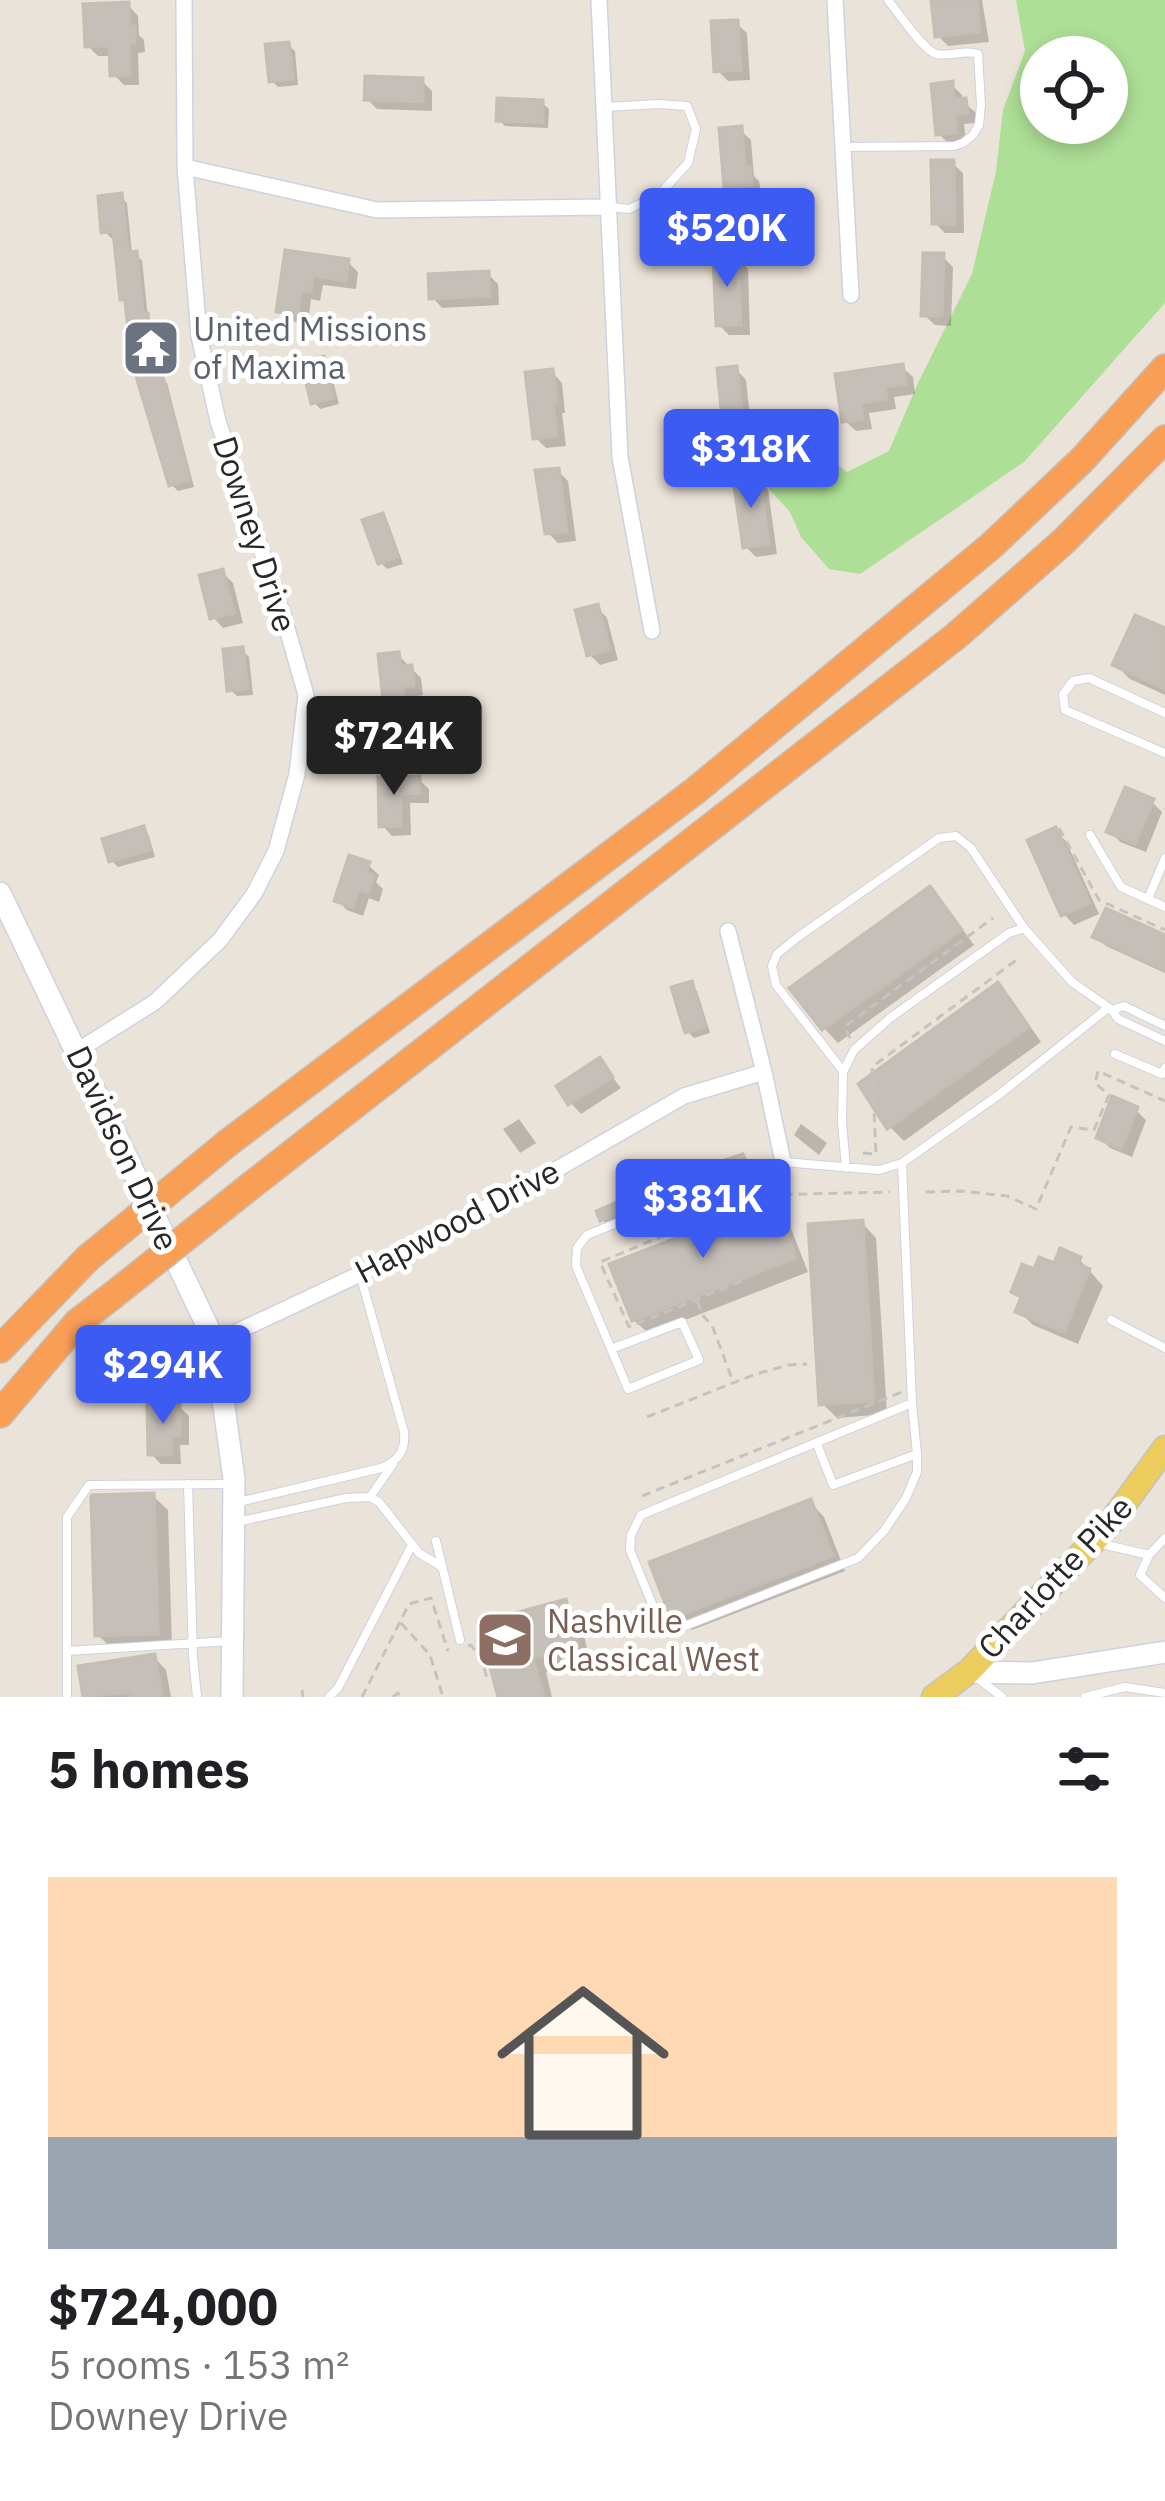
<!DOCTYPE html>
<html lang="en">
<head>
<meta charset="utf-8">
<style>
  body { margin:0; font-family:"IBM Plex Sans",sans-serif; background:#f6f6f6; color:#202124; height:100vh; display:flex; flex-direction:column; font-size:45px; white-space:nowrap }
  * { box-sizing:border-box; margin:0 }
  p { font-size:39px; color:#757577 }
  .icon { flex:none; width:66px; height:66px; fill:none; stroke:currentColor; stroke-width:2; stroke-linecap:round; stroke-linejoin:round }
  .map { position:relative; height:1697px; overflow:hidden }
  .side { display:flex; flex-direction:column; background:#fff; flex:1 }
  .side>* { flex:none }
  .buttons { position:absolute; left:1020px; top:36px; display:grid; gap:24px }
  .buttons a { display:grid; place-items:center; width:108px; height:108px; border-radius:50%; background:#fff; box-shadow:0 6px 18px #0003; font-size:60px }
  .price { position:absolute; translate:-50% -102px; padding:0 27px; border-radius:12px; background:#3c5bf3; color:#fff; font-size:39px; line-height:78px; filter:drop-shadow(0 3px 6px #0008) }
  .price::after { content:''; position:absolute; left:50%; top:72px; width:36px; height:27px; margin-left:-18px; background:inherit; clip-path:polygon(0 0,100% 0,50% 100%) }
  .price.selected { background:#222; color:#fff }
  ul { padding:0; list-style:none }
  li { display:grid; align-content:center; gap:24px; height:636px; padding:0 48px }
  li span { display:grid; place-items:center; height:372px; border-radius:0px; color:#555 }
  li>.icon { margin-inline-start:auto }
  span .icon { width:216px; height:216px; fill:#fffc; stroke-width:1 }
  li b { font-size:51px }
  h2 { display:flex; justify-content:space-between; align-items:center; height:144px; padding:0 48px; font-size:51px }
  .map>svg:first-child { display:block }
  .green { fill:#aedf96; fill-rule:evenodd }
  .shadow { fill:#0003 }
  .building { fill:#c5bfb9; stroke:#c4beb3; stroke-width:3 }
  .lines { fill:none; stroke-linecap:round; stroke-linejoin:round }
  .lane-casing { stroke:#ced1e0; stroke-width:10 }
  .street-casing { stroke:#ced1e0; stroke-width:18 }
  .secondary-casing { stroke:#ced1e0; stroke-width:24 }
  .primary-casing { stroke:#c3c3c3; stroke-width:27 }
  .highway-casing { stroke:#c3c3c3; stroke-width:30 }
  .path { stroke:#c3c3c3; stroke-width:3; stroke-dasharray:9 6; stroke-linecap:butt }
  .lane { stroke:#fff; stroke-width:8 }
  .street { stroke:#fff; stroke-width:15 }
  .secondary { stroke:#fff; stroke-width:21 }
  .primary { stroke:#ebcc5c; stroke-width:24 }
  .highway { stroke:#f89e55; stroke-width:27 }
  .highway-bridge-casing { stroke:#c3c3c3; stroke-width:30; stroke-linecap:butt }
  .highway-bridge { stroke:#f89e55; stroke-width:27 }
  .labels { text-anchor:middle; stroke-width:10; stroke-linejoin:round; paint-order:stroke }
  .worship-label { font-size:33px; fill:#5b616d; stroke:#fff; text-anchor:start }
  .street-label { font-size:33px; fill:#272727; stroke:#fff }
  .education-label { font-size:33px; fill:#785e54; stroke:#fff; text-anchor:start }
</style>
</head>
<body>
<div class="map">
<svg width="1165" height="1697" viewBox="0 0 1165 1697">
  <rect width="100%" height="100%" fill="#eae3d9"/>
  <path class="green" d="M1016,0H1165V303L1024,462L860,574L829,569L801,537L790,512L769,489L765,452L816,448L847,472L889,451L918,383L972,274L996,171L1003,110L1025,51ZM1041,57H1107V123H1041Z"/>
  <path class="shadow" d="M934,0H982L989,42L948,46L938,36Z
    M128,5L138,16L139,35L144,40L145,52L138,53L139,85H124L113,74L112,56H98L88,46Z
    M736,23L747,33L750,80L728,81L717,70Z
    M288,45L295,51L298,85L278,87L272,81Z
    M422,81L432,91V111L377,109L367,99Z
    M951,84L962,95L963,102L975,112L977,123L964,124L966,142L949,144L939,134Z
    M542,103L549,109L548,128L505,126L499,120Z
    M740,130L751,140L754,176L759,181L761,195L737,197L727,186Z
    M952,163L963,173L964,233H945L935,223Z
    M120,196L127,203L132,254L142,260L148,318L153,322L159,377L167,383L194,487L178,491L172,485L128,304L123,299L117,237L111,238L104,231Z
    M287,254L348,262L358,272L356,289L323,285L320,301L311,299L308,324L290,321L279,311Z
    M942,256L953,267L951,326L935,325L924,315Z
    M737,258L748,269L750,335H729L719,325Z
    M488,274L498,284L499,305L442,308L432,297Z
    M323,359L329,366L339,404L320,409L314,402Z
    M902,367L913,377L915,394L894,397L896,409L869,413L872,429L856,431L845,421L838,376Z
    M736,369L746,380L752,436L736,438L726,427Z
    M552,372L562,383L565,413H562L566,446L546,448L536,438Z
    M558,471L568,481L576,541L558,543L548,533Z
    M758,479L768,489L777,554L756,557L746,547Z
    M382,516L388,522L403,564L387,569L381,563Z
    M222,572L233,583L243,623L223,628L213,617Z
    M597,607L607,618L618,660L600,665L589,654Z
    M1165,631V695L1130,679L1116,665Z
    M242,650L249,657L253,695L237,696L230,690Z
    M398,655L421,678L423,695L412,697L413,708L397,710L386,700Z
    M381,779H418L429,789V803H410L411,835L392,836L382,825Z
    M1152,802L1162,812L1146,852L1120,842L1110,831Z
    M143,830L149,836L155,857L118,867L112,861Z
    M1055,831L1066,841L1099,914L1074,925L1064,914Z
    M368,865L379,875L376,882L383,889L379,902L369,898L363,916L347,910L337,900Z
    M930,890L944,904L974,945L838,1043L824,1028Z
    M1096,936L1165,937V973L1106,946Z
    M691,985L697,991L710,1033L694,1038L688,1032Z
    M998,986L1012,1000L1041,1042L904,1141L890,1127L862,1084Z
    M600,1061L621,1088L581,1114L571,1103Z
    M1136,1110L1146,1120L1132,1157L1110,1148L1099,1137Z
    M519,1119L536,1143L520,1153L503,1129Z
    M801,1124L827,1143L819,1155L794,1135Z
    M742,1157L751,1171L608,1226L602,1219Z
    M773,1204L787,1218L808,1272L649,1334L634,1320Z
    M862,1223L876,1238L887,1414L837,1418L822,1403Z
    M1079,1259L1103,1286L1078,1344L1033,1325L1019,1311L1023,1300L1014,1292L1056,1267Z
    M178,1406L189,1416V1445H180L181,1464H161L151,1454Z
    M153,1496L168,1510L172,1647L112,1649L98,1635Z
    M810,1502L824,1517L845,1571L692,1630L671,1610Z
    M565,1602L579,1616L590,1660L546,1672L552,1697H501Z
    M154,1657L166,1670L171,1697H87L82,1668Z"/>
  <path class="building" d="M931,0H977L980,32L935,37Z
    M129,2L130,27L135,26V43H129L130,75L110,76L109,46L85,47L83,4Z
    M738,20L741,70L714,72L711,21Z
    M289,42L293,79L269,82L265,44Z
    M365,76L423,78V102L364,100Z
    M953,81L954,99L966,98L968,113L955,114L957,133L936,135L931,84Z
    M497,98L543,100V123L496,121Z
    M742,126L745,168L750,167L752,185L724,188L719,128Z
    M931,160H954L955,224H932Z
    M122,193L128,252L137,251L143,313H148L154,375L162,373L190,480L169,486L131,360L125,300H120L113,231L101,233L98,196Z
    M285,250L349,259L346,281L313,276L311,292L301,290L298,315L276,312Z
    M923,253H944L942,316H921Z
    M738,255L741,325L716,326L713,256Z
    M489,271L490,296L429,299L428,274Z
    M324,356L334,398L311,404L301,362Z
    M903,364L906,384L885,387L887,399L860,403L863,419L842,422L835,374Z
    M737,366L743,426L723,429L717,368Z
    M553,369L557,403H553L557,436L533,439L525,372Z
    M559,468L567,532L545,534L535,470Z
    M759,475L769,544L743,548L733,479Z
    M383,513L398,557L378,564L362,520Z
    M223,569L234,613L210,619L199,575Z
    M598,604L610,650L587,656L575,610Z
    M1135,615L1165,628V689L1112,665Z
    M243,647L248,689L227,691L223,649Z
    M399,652L401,666L412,665L414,686L403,687L405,699L383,701L378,654Z
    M420,776V793L401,794V826L379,827L378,777Z
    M1125,787L1154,799L1135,844L1106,832Z
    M144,826L151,850L109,862L102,839Z
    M1056,827L1090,903L1061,916L1027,840Z
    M349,855L370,862L366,873L374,876L368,893L358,890L353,907L334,901Z
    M930,886L962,930L822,1030L789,988Z
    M1106,908L1165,935V970L1092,937Z
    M692,981L705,1027L685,1033L671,987Z
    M998,982L1029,1027L887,1129L858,1084Z
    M600,1057L613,1077L568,1105L556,1086Z
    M1112,1096L1138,1107L1121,1149L1096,1138Z
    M743,1154L747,1164L600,1221L596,1211L681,1175Z
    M774,1200L796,1258L632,1321L609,1264Z
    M863,1220L874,1401L819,1405L808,1224Z
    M1060,1248L1081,1257L1078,1264L1090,1269L1064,1332L1015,1312L1021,1297L1011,1292L1022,1264L1034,1269L1039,1257L1054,1263Z
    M180,1403V1436H171L172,1455H148L147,1404Z
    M154,1493L158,1634L95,1636L91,1497L92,1495Z
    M811,1499L833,1556L676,1617L668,1611L649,1562Z
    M566,1599L578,1646L533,1658L544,1697H498L478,1623Z
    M155,1654L162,1697H131L130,1692L83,1697L78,1666Z"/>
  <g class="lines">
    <g class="lane-casing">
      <path id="lane" d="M606,107L659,104L687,106L696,129L688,163L659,195L629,209L610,207
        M844,147L954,146L963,143L973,135L979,125L981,105L978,54C964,49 951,57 937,54C924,52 898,12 888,0
        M1165,713L1089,678L1073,681L1063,694L1065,710L1165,753
        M1090,835L1121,887L1165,907
        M1148,899L1165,858
        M1112,1010L1124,1006L1165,1026
        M1115,1054L1162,1074L1165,1068
        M843,1071L776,985L772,966L777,954L798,937L939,838L956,836L971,848L1024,928
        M902,1163L912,1403L917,1454V1472L906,1498L884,1531L858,1558L677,1629L655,1611L630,1550L631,1535L641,1515L912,1403
        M846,1168L842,1122L843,1072L854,1050L890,1018L1009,933L1024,928L1072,982L1112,1010L1118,1019L1165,1041
        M1111,1320L1165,1348
        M611,1349L682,1322L699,1360L628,1389L576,1266L577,1248L587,1235L721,1181L783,1162L879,1170L902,1163L1000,1094L1108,1008
        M817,1444L833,1485L917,1454
        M188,1484L193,1657L197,1697
        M370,1497L393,1464
        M235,1503L381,1468C398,1461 406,1451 404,1432L360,1274
        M237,1522L346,1498L370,1497L379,1502L419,1553L442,1567
        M1165,1538L1149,1555L1140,1575L1165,1598
        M436,1541L460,1640
        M1098,1543L1149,1555
        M67,1651L231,1641
        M980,1680L1002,1697
        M67,1697V1517L89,1485L229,1484
        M329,1697L338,1688L412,1545
        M1085,1697L1125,1687L1165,1693"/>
    </g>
    <g class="street-casing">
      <path id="street" d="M599,0L620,457L652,631
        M835,0L851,295
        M185,167L377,210L610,207
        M728,931L764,1072L783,1162
        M77,1051L155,1002L220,940L254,894L276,851L297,774L306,695L284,618L218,421L199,336L185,167L184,0
        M215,1342L360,1274L540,1179L684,1096L764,1072"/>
    </g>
    <g class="secondary-casing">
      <path id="secondary" d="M0,893L215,1342L234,1479L232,1697
        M968,1672L1032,1673L1165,1652"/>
    </g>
    <g class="primary-casing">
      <path id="primary" d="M934,1697L968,1672L1093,1542L1111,1522L1165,1448"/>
    </g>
    <g class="highway-casing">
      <path id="highway" d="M229,1142L695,791L991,546L1082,460L1165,368
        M253,1184L956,636L1064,541L1165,439
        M0,1349L88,1258
        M0,1414L77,1323L112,1296"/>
    </g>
    <path class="path" d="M1059,828L1099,900L1165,930
      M850,1038L844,1027L993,918
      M863,1153L876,1154L872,1067L1019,958
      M926,1192L962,1191L1007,1196L1036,1209L1071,1127L1094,1130L1109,1095L1095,1083L1098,1071L1165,1101
      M742,1281L629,1327L600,1262L761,1195L890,1192
      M697,1301L704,1317L712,1325L732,1379
      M647,1417L756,1374L789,1365L807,1364
      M642,1496L902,1392
      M401,1623L430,1655L443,1697
      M468,1646L471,1645L482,1661L487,1678L493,1677
      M302,1690L303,1697
      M362,1697L409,1604L431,1598L448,1651
      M393,1697L398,1693L402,1697"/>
    <use href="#lane" class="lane"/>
    <use href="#street" class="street"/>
    <use href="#secondary" class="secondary"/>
    <use href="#primary" class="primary"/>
    <use href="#highway" class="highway"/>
    <g class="highway-bridge-casing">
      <path id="highway-bridge" d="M88,1258L229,1142
        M112,1296L253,1184"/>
    </g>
    <use href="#highway-bridge" class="highway-bridge"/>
  </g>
  <defs>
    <g id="temple-square" transform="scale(3)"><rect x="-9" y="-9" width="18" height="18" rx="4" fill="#6b7280" stroke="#fff"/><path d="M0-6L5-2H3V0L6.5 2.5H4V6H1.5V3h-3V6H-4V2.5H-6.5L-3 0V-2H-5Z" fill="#fff"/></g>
    <g id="school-square" transform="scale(3)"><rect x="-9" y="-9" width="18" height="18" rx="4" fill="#8d6e63" stroke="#fff"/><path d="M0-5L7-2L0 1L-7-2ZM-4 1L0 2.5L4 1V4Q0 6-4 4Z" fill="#fff"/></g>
  </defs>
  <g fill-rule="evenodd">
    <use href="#temple-square" x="151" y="348"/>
    <use href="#school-square" x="505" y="1640"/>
  </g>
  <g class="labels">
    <g class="worship-label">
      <text x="193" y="341">United Missions<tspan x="193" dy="38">of Maxima</tspan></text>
    </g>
    <g class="street-label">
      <text transform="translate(255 534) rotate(72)" y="12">Downey Drive</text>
      <text transform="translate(123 1148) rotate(65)" y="12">Davidson Drive</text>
      <text transform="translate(457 1221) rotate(-28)" y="12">Hapwood Drive</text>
      <text transform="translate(1055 1577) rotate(-47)" y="12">Charlotte Pike</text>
    </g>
    <g class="education-label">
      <text x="547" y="1633">Nashville<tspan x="547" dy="38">Classical West</tspan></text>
    </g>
  </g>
</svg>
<div class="buttons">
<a><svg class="icon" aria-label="locate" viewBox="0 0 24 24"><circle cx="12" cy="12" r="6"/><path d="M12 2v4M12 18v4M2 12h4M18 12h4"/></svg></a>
</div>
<b class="price" style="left:727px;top:290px">$520K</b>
<b class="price" style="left:751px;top:511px">$318K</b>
<b class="price selected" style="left:394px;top:798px">$724K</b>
<b class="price" style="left:703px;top:1261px">$381K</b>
<b class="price" style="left:163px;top:1427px">$294K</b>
</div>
<section class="side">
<h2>5 homes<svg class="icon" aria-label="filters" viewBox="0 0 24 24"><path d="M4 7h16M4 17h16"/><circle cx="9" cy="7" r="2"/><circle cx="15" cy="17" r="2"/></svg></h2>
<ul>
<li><span style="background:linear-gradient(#ffd9b3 70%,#9aa5b1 0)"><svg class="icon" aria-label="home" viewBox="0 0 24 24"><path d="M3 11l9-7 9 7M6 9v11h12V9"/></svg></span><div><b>$724,000</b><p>5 rooms · 153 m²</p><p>Downey Drive</p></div></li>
</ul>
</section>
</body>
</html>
